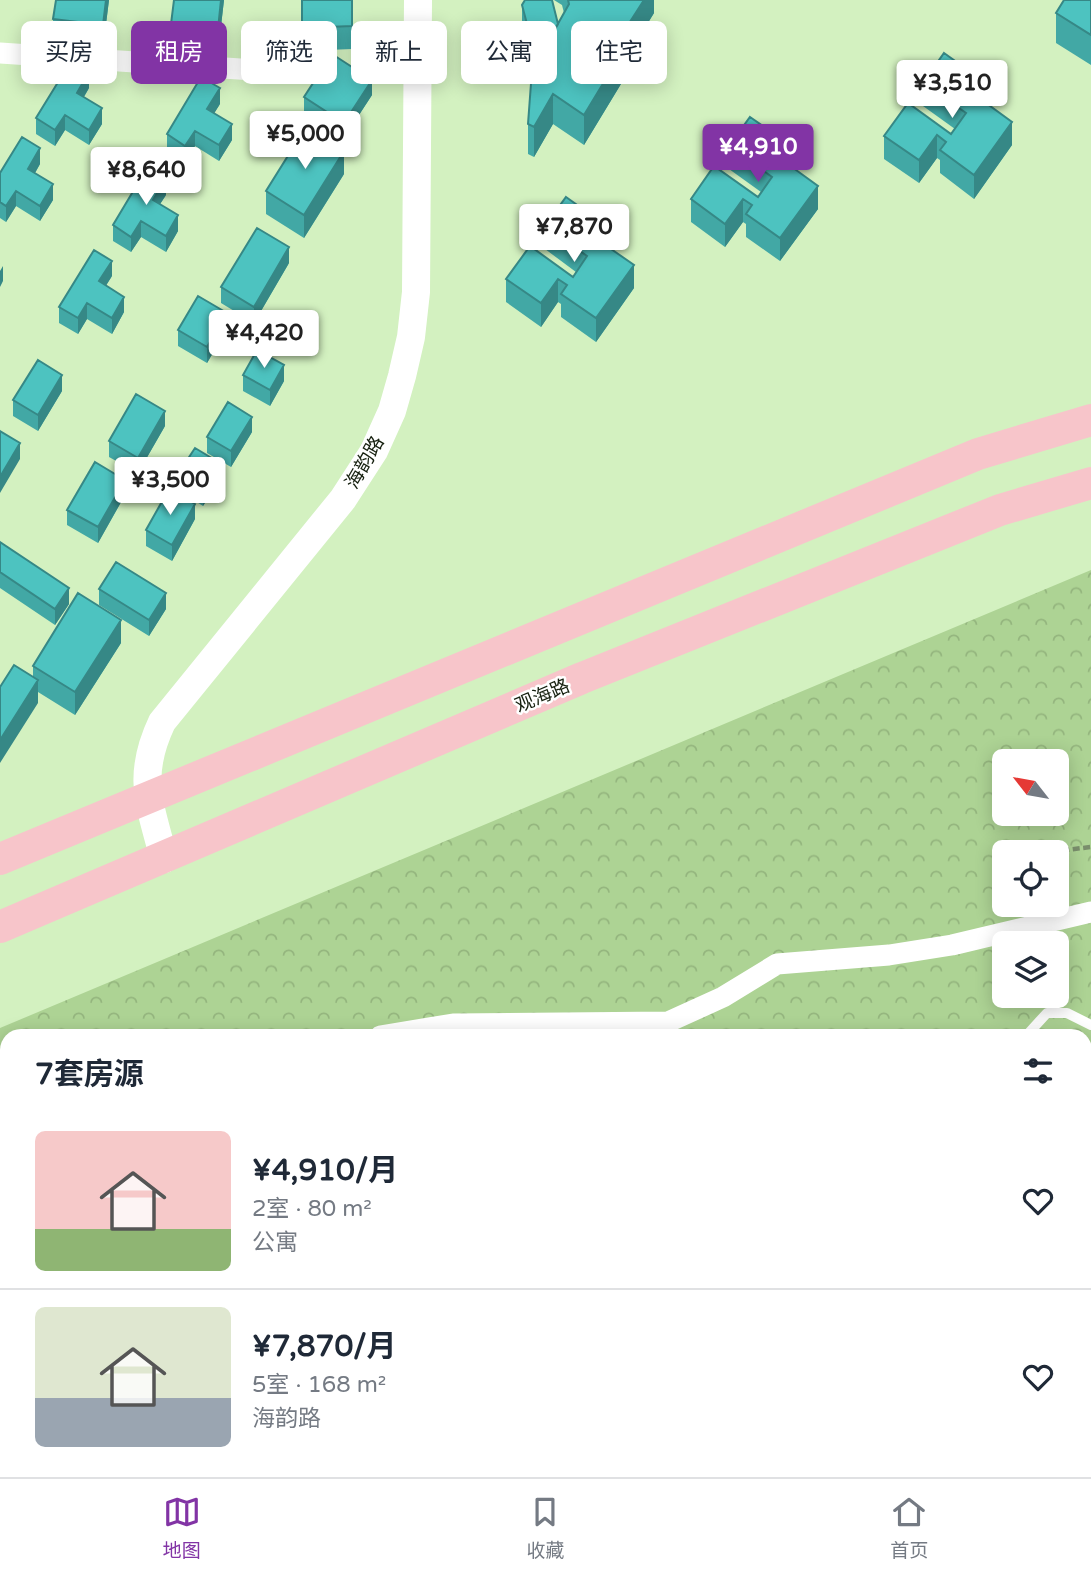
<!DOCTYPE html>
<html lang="zh">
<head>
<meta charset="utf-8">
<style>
  body { margin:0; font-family:"Varela Round","Noto Sans SC",sans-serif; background:#f2f2f3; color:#1f2937; height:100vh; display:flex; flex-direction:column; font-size:26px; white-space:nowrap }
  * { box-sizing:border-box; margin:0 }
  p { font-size:23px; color:#747a83 }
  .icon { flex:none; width:38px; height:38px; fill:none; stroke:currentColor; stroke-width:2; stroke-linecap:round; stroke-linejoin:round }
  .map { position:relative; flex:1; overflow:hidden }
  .drawer { position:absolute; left:0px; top:1029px; width:1092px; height:448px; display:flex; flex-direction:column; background:#fff; border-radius:21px 21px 0 0; box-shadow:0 4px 18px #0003 }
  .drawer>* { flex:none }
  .hud { position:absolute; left:21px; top:21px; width:700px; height:63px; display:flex; gap:14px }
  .needle { width:46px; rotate:301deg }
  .fabs { position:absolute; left:992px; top:749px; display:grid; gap:14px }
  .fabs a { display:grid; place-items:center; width:77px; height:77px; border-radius:10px; background:#fff; box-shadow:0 4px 18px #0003; font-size:35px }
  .price { position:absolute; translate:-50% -60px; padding:0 16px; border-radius:7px; background:#fff; color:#222; font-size:23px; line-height:46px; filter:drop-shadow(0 2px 4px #0008) }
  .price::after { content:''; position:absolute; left:50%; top:42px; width:21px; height:16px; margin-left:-10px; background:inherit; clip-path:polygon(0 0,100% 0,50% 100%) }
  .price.active { background:#8234a5; color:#fff }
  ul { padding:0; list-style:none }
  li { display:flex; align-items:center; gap:21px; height:175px; padding:0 35px }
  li+li { border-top:2px solid #e0e1e3 }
  li span { display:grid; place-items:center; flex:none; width:196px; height:140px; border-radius:10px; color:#555 }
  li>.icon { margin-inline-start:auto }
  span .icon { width:84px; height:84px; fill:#fffc; stroke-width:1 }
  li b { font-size:30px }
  h2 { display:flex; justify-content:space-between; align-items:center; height:84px; padding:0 35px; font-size:30px }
  .tag { padding:0 24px; border-radius:10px; background:#fff; box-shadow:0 4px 18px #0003; font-size:24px; line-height:63px }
  .tag.active { background:#8234a5; color:#fff }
  .menu { display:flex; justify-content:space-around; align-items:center; height:98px; border-top:2px solid #e0e1e3; background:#fff; font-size:19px; color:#747a83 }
  .menu a { display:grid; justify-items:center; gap:4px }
  .menu .active { color:#8234a5 }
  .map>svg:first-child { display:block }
  .forest { fill:url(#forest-crowns); fill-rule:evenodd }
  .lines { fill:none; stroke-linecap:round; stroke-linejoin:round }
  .path { stroke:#7a8e6c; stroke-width:4.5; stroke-dasharray:7 3.5; stroke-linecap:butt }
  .lane { stroke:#fff; stroke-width:10 }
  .street { stroke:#fff; stroke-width:21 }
  .secondary { stroke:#fff; stroke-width:28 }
  .primary { stroke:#f7c5ca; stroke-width:32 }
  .wall { fill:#42a8a5 }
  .shaded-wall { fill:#368886 }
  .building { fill:#4dc3c0; stroke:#368886; stroke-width:2 }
  .labels { text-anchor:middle; stroke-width:5; stroke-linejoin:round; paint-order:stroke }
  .street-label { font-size:19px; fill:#151f0e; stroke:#fff }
</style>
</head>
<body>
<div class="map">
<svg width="1091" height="1477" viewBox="0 0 1091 1477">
  <defs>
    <pattern id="forest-crowns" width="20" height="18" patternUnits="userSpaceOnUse" patternTransform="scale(1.75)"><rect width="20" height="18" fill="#add394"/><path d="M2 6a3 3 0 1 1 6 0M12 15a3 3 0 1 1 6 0" fill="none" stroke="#94b57e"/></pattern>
  </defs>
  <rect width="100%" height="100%" fill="#d3f1c0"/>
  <path class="forest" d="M1091,570V1097L1085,1099V1036H7V1470H1018L1020,1477H0V1028ZM1004,761H1057V814H1004ZM1004,852H1057V905H1004ZM1004,943H1057V996H1004Z"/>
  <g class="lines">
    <path class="path" d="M1057,861L1066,850L1091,847"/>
    <path class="lane" d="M1026,1036L1047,1013H1067L1091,1025
      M1085,1202L1091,1167
      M846,1477L847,1470"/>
    <path class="street" d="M0,53L299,73
      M380,1036L453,1024L668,1022L723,997L777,964L889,955L952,945L1091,912
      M1085,1212L1091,1201
      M1085,1446L1091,1466
      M120,1477L125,1470"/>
    <path class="secondary" d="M164,859C150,804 136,777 162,722L343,499L374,451L392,411L402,376L411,337L416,292L418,0"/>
    <path class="primary" d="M0,859L978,454L1091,420
      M0,927L582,678L1000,510L1091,483"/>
  </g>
  <path class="wall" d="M56,0H109L103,48L53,42V19Z
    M174,0H224L218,52L171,48V24Z
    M301,0H352V49L302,51Z
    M554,0H654V13L624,62V79L584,145L553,124L534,157L528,154V124L537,62L532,59L522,21V5L558,24L564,13L562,5Z
    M1091,0V65L1056,43V13Z
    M923,83L979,99L1012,145L974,199L940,173V160L937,158L919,183L884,159V136L951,134L955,129L923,106Z
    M89,88L84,97L102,124L89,145L65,130L55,146L36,134V118Z
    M372,95L344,138L304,113V97Z
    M220,104L214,113L232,140L219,161L195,146L185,162L167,150V134Z
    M729,146L786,162L818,209L780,261L746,237V224L743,222L725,247L691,222V199L758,197L761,192L729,169Z
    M40,164L35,173L53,200L40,221L16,206L6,222L0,218V173Z
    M344,174L304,238L266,214V191Z
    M166,195L160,204L178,231L166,252L141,237L131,252L113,241V225Z
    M545,226L601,242L634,288L596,342L561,317V304L558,302L541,327L506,302V279L573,277L576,272L545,249Z
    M289,263L254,323L221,303V287Z
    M112,276L106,285L124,312L112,334L87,319L78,334L59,323V307Z
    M227,329L207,363L178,346V330Z
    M243,375L284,381L270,406L243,391Z
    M62,391L38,431L13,416V400Z
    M165,426L138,473L109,457V441Z
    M252,432L231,467L207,453V437Z
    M178,474L220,479L203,506L178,490Z
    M125,495L98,543L67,525V510Z
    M195,519L172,561L146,546V530Z
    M0,542L69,604L55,625L0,588Z
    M99,589L166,609L149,636L99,605Z
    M121,643L75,715L38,692V703L33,677V666Z"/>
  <path class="shaded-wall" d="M106,0H109L103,48V25Z
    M221,0H224L218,52V29Z
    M644,0H654V13L624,62V79L584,145V115L617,42Z
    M89,72V88L77,108V93Z
    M979,78V102L966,121L965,99Z
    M372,80V95L344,138V123Z
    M220,88V104L207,125V109Z
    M553,94V124L534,157V127Z
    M102,108V124L89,145V130Z
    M65,115V130L55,146V130Z
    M1012,122V145L974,199V175Z
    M232,124V140L219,161V145Z
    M195,131V146L185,162V146Z
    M937,135V158L919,183V160Z
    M786,142V165L772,184L771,161Z
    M40,148V164L28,185V169Z
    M344,151V174L304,238V215Z
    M166,179V195L153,215V200Z
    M53,184V200L40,221V206Z
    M818,186V209L780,261V238Z
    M16,191V206L6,222V206Z
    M743,199V222L725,247V224Z
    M178,215V231L166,252V236Z
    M141,221V237L131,252V237Z
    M601,222V245L587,264V242Z
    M289,247V263L254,323V307Z
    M112,261V276L99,297V281Z
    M634,265V288L596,342V318Z
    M3,266V281L0,287V271Z
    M558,279V302L541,327V303Z
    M124,297V312L112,334V318Z
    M87,303V319L78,334V318Z
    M227,313V329L207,363V347Z
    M284,365V381L270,406V390Z
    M62,375V391L38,431V415Z
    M165,411V426L138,473V458Z
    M252,417V432L231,467V451Z
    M20,443V459L0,493V477Z
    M220,463V479L203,506V490Z
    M125,480V495L98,543V527Z
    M195,504V519L172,561V545Z
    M69,588V604L55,625V609Z
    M166,593V609L149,636V620Z
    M121,620V643L75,715V692Z
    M38,680V703L0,763V740Z"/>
  <path class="building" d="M56,0H106L103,25L53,19Z
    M174,0H221L218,29L171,24Z
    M302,0H352V26L302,28Z
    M525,0H552L558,24L543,50L532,43L522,5Z
    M568,0H644L617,42L624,49L584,115L553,94L534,127L528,124L532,70L569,4Z
    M1064,0H1091V35L1056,13Z
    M944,53L979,78L965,99L974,105L979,98L1012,122L974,175L940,150L946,142L937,135L919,160L884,136L908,103L951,134L966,113L923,83Z
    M332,54L372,80L344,123L304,97Z
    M71,61L89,72L77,93L102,108L89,130L65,115L55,130L36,118Z
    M201,77L220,88L207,109L232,124L219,145L195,131L185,146L167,134Z
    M750,117L786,142L771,161L780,168L785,162L818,186L780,238L746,214L752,205L743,199L725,224L691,199L714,166L758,197L772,177L729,146Z
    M306,127L344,151L304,215L266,191Z
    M22,137L40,148L28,169L53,184L40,206L16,191L6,206L0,202V173Z
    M147,168L166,179L153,200L178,215L166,236L141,221L131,237L113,225Z
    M566,197L601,222L587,242L596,248L601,242L634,265L596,318L561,294L567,285L558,279L541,303L506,279L530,246L573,277L587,256L545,226Z
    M257,228L289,247L254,307L221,287Z
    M94,250L112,261L99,281L124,297L112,318L87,303L78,318L59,307Z
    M198,296L227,313L207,347L178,330Z
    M257,350L284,365L270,390L243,375Z
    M38,360L62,375L38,415L13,400Z
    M136,394L165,411L138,458L109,441Z
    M228,402L252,417L231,451L207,437Z
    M0,431L20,443L0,477Z
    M195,448L220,463L203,490L178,474Z
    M95,462L125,480L98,527L67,510Z
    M169,489L195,504L172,545L146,530Z
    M0,542L69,588L55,609L0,572Z
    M116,562L166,593L149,620L99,589Z
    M78,593L121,620L75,692L33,666Z
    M14,665L38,680L0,740V687Z"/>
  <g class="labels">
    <g class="street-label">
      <text transform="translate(364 462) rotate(-60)" y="7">海韵路</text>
      <text transform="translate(542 695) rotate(-23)" y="7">观海路</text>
    </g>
  </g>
</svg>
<div class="fabs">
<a><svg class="needle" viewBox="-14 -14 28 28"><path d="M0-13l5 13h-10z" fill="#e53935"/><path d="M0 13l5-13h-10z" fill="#747a83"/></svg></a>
<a><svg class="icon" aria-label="locate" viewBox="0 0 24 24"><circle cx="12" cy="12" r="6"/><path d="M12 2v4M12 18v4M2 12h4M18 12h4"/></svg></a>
<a><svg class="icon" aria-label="layers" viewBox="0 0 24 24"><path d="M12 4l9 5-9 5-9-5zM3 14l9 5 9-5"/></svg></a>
</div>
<b class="price" style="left:952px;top:120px">¥3,510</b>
<b class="price" style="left:305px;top:171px">¥5,000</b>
<b class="price active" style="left:758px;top:184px">¥4,910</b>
<b class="price" style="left:146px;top:207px">¥8,640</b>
<b class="price" style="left:574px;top:264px">¥7,870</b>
<b class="price" style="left:264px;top:370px">¥4,420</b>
<b class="price" style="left:170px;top:517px">¥3,500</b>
<div class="hud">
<a class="tag">买房</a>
<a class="tag active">租房</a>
<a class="tag">筛选</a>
<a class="tag">新上</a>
<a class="tag">公寓</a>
<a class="tag">住宅</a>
</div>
<section class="drawer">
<h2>7套房源<svg class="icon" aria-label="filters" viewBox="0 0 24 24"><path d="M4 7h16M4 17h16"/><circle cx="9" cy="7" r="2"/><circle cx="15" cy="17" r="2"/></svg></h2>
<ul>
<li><span style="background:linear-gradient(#f6c9c9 70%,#8fb573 0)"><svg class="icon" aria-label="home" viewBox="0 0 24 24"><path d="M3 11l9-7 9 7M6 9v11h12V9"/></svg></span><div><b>¥4,910/月</b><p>2室 · 80 m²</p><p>公寓</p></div><svg class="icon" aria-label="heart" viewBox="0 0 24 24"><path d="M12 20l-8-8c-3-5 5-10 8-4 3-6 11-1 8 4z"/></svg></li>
<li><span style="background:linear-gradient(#dfe7d0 65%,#9aa5b1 0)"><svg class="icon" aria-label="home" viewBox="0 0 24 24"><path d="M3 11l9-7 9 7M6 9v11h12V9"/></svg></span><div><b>¥7,870/月</b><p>5室 · 168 m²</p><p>海韵路</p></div><svg class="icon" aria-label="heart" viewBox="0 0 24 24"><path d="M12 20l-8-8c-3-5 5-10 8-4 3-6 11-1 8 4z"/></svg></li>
</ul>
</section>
</div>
<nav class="menu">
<a class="active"><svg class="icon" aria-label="map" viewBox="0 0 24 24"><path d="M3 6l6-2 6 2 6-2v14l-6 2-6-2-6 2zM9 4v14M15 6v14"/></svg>地图</a>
<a><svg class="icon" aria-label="saved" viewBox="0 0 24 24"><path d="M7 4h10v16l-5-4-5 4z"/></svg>收藏</a>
<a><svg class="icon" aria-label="home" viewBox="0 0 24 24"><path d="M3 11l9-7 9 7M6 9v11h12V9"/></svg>首页</a>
</nav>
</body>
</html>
